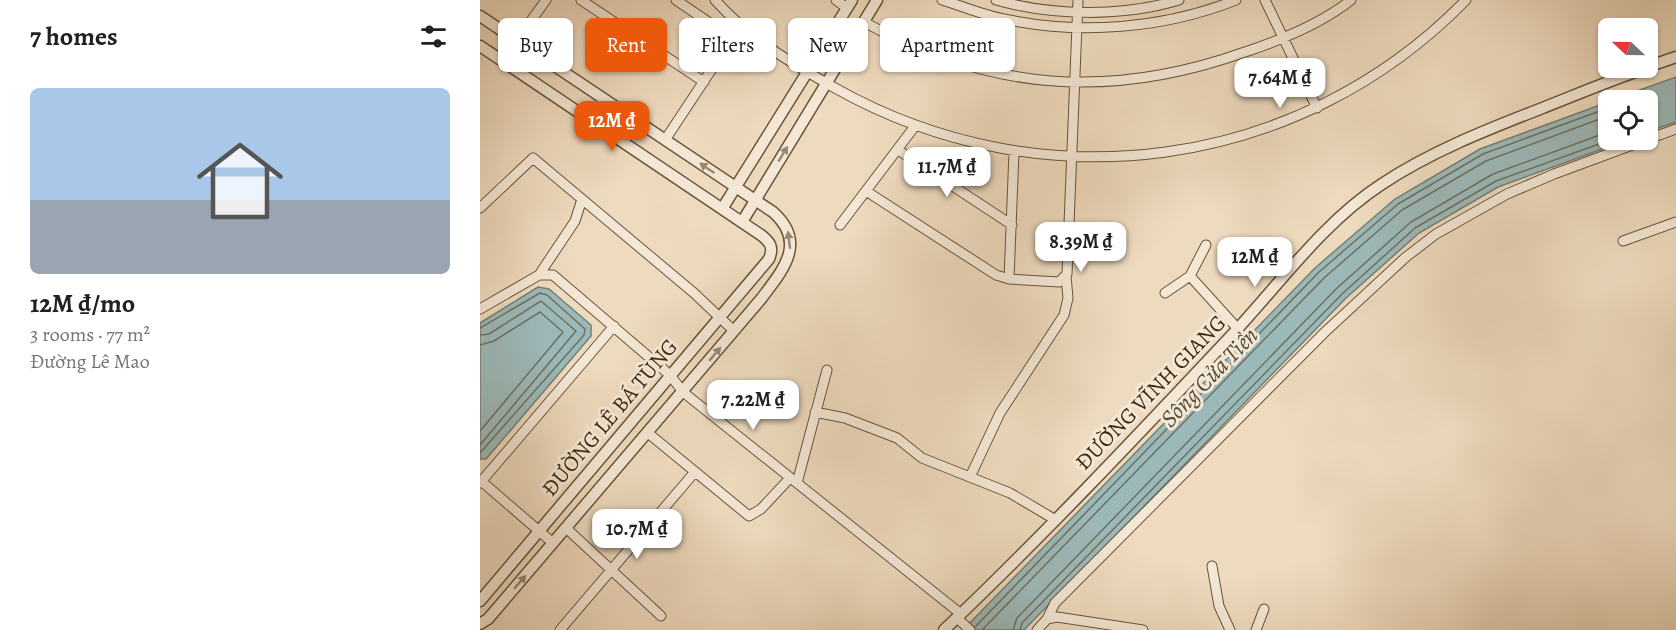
<!DOCTYPE html>
<html lang="en">
<head>
<meta charset="utf-8">
<style>
  body { margin:0; font-family:Alegreya,serif; background:#f2f2f2; color:#202124; height:100vh; display:flex; flex-direction:column; font-size:22px; white-space:nowrap }
  * { box-sizing:border-box; margin:0 }
  p { font-size:20px; color:#757577 }
  .icon { flex:none; width:33px; height:33px; fill:none; stroke:currentColor; stroke-width:2; stroke-linecap:round; stroke-linejoin:round }
  .map { position:relative; flex:1; overflow:hidden }
  .panel { display:flex; flex-direction:column; background:#fff; width:480px }
  .panel>* { flex:none }
  .guide { position:absolute; left:18px; top:18px; width:570px; height:54px; display:flex; gap:12px }
  .needle { width:39px; rotate:292deg }
  .tools { position:absolute; left:1118px; top:18px; display:grid; gap:12px }
  .tools a { display:grid; place-items:center; width:60px; height:60px; border-radius:9px; background:#fff; box-shadow:0 2px 4px #0004; font-size:30px }
  .price { position:absolute; translate:-50% -51px; padding:0 14px; border-radius:12px; background:#fff; color:#222; font-size:20px; line-height:39px; filter:drop-shadow(0 2px 3px #0008) }
  .price::after { content:''; position:absolute; left:50%; top:36px; width:18px; height:14px; margin-left:-9px; background:inherit; clip-path:polygon(0 0,100% 0,50% 100%) }
  .price.current { background:#ea580c; color:#fff }
  ul { padding:0; list-style:none }
  li { display:grid; align-content:center; gap:12px; height:318px; padding:0 30px }
  li+li { border-top:2px solid #e0e0e0 }
  li span { display:grid; place-items:center; height:186px; border-radius:9px; color:#555 }
  li>.icon { margin-inline-start:auto }
  span .icon { width:108px; height:108px; fill:#fffc; stroke-width:1 }
  li b { font-size:26px }
  h2 { display:flex; justify-content:space-between; align-items:center; height:72px; padding:0 30px; font-size:26px }
  .tag { padding:0 21px; border-radius:9px; background:#fff; box-shadow:0 2px 4px #0004; font-size:21px; line-height:54px }
  .tag.current { background:#ea580c; color:#fff }
  main { display:flex; flex:1; min-height:0 }
  .map>svg:first-child { display:block }
  .water { fill:#9cb9b9; stroke:#757f73; stroke-width:1.5 }
  .lines { fill:none; stroke-linecap:round; stroke-linejoin:round }
  .shore { stroke:#6c7062; stroke-width:1.5 }
  .minor-casing { stroke:#685438; stroke-width:11 }
  .tertiary-casing { stroke:#685438; stroke-width:13 }
  .minor { stroke:#f4e7d5; stroke-width:9 }
  .tertiary { stroke:#f4e7d5; stroke-width:10 }
  .oneway { fill:#988870 }
  .labels { text-anchor:middle; stroke-width:6; stroke-linejoin:round; paint-order:stroke }
  .street-label { font-size:22px; fill:#3b280b; stroke:#f4e7d5 }
  .water-label { font-size:24px; font-style:italic; fill:#534c36; stroke:#f4e7d5 }
</style>
</head>
<body>
<main>
<section class="panel">
<h2>7 homes<svg class="icon" aria-label="filters" viewBox="0 0 24 24"><path d="M4 7h16M4 17h16"/><circle cx="9" cy="7" r="2"/><circle cx="15" cy="17" r="2"/></svg></h2>
<ul>
<li><span style="background:linear-gradient(#a9c7e8 60%,#9aa5b1 0)"><svg class="icon" aria-label="home" viewBox="0 0 24 24"><path d="M3 11l9-7 9 7M6 9v11h12V9"/></svg></span><div><b>12M ₫/mo</b><p>3 rooms · 77 m²</p><p>Đường Lê Mao</p></div></li>
</ul>
</section>
<div class="map">
<svg width="1196" height="630" viewBox="0 0 1196 630">
  <rect width="100%" height="100%" fill="#eedabe"/>
  <filter id="stains"><feTurbulence type="fractalNoise" baseFrequency=".00333" numOctaves="4"/><feColorMatrix values="0 0 0 0 .2 0 0 0 0 .09 0 0 0 0 .02 0 0 0 .5 -.17"/></filter>
  <radialGradient id="worn" r=".72"><stop offset=".6" stop-color="#630" stop-opacity="0"/><stop offset="1" stop-color="#630" stop-opacity=".3"/></radialGradient>
  <path class="water" d="M1196,77V122L1167,132V100H1132Z
    M1128,102V140H1147L1018,187L939,233L866,298L544,630H483L835,268L915,199L1000,149Z
    M58,287L69,289L111,325V336L6,459H0V323Z"/>
  <g class="lines">
    <path class="shore" d="M0,328L60,293L67,295L105,329L104,335L0,453
      M0,335L9,334L61,301L96,331L0,445
      M0,345L14,341L60,312L83,332L0,431
      M495,627L839,272L918,204L1003,154L1128,108
      M502,630L844,278L922,210L1006,161L1128,116
      M533,630L537,618L856,289L931,222L1013,174L1128,132
      M540,630L542,623L862,294L935,228L1016,181L1130,140"/>
    <g class="minor-casing">
      <path id="minor" d="M101,0L224,82
        M196,0L252,38
        M235,0C269,38 311,63 355,88C563,205 819,171 986,0
        M356,0L367,8
        M462,0C482,6 503,15 524,19C600,35 683,29 756,0
        M516,0C572,16 643,17 699,0
        M785,0L837,108
        M384,22C510,91 630,100 765,52C801,40 841,24 871,0
        M22,61L66,0
        M185,140L261,25
        M418,150L532,225
        M386,191L516,275L529,279L579,282L587,274L598,0
        M0,208L53,158L214,293L254,331
        M360,225L435,126
        M1143,241L1196,222
        M59,275H73L190,375L203,392L481,614
        M710,276L758,329
        M529,279L534,152
        M685,293L710,276L726,245
        M0,309L59,275L95,221L102,199
        M335,412L365,418L417,438L442,458L530,493L574,519
        M168,433L269,516L281,509L310,478
        M490,477L520,413L584,315L588,298L586,276
        M0,480L73,543
        M0,483L134,326
        M317,483L347,370
        M86,528L181,616
        M732,566L739,606L750,630
        M477,618L490,630
        M567,619L575,603L845,332L926,257L956,234L1027,194L1074,174L1196,129
        M80,630L214,473
        M557,630L567,619L577,617L663,630
        M776,630L784,609"/>
    </g>
    <g class="tertiary-casing">
      <path id="tertiary" d="M0,16L293,212C328,243 302,271 281,299L8,619L0,624
        M0,46L281,235C290,242 294,247 289,259L0,601
        M1167,67L1196,57
        M242,209L372,0
        M262,222L397,0
        M464,630C563,536 657,436 750,337C799,285 842,223 902,184C950,152 1006,130 1060,109C1096,95 1130,80 1167,68"/>
    </g>
    <use href="#minor" class="minor"/>
    <use href="#tertiary" class="tertiary"/>
  </g>
  <defs><path id="oneway-solid" d="M-6-.8H1V-3.2L6.5 0L1 3.2V.8H-6Z" transform="scale(1.5)"/></defs>
  <g class="oneway">
    <use href="#oneway-solid" transform="translate(303 154) rotate(-59)"/>
    <use href="#oneway-solid" transform="translate(227 168) rotate(-146)"/>
    <use href="#oneway-solid" transform="translate(309 240) rotate(-97)"/>
    <use href="#oneway-solid" transform="translate(235 354) rotate(-50)"/>
    <use href="#oneway-solid" transform="translate(40 582) rotate(-49)"/>
  </g>
  <g class="labels">
    <g class="street-label">
      <text transform="translate(670 392) rotate(-46)" y="8">ĐƯỜNG VĨNH GIANG</text>
      <text transform="translate(129 417) rotate(-50)" y="8">ĐƯỜNG LÊ BÁ TÙNG</text>
    </g>
    <g class="water-label">
      <text transform="translate(729 377) rotate(-46)" y="8">Sông Cửa Tiền</text>
    </g>
  </g>
  <rect width="100%" height="100%" filter="url(#stains)"/>
  <rect width="100%" height="100%" fill="url(#worn)"/>
</svg>
<div class="tools">
<a><svg class="needle" viewBox="-14 -14 28 28"><path d="M0-13l5 13h-10z" fill="#e53935"/><path d="M0 13l5-13h-10z" fill="#757577"/></svg></a>
<a><svg class="icon" aria-label="locate" viewBox="0 0 24 24"><circle cx="12" cy="12" r="6"/><path d="M12 2v4M12 18v4M2 12h4M18 12h4"/></svg></a>
</div>
<b class="price" style="left:800px;top:109px">7.64M ₫</b>
<b class="price current" style="left:132px;top:152px">12M ₫</b>
<b class="price" style="left:467px;top:198px">11.7M ₫</b>
<b class="price" style="left:601px;top:273px">8.39M ₫</b>
<b class="price" style="left:775px;top:288px">12M ₫</b>
<b class="price" style="left:273px;top:431px">7.22M ₫</b>
<b class="price" style="left:157px;top:560px">10.7M ₫</b>
<div class="guide">
<a class="tag">Buy</a>
<a class="tag current">Rent</a>
<a class="tag">Filters</a>
<a class="tag">New</a>
<a class="tag">Apartment</a>
</div>
</div>
</main>
</body>
</html>
